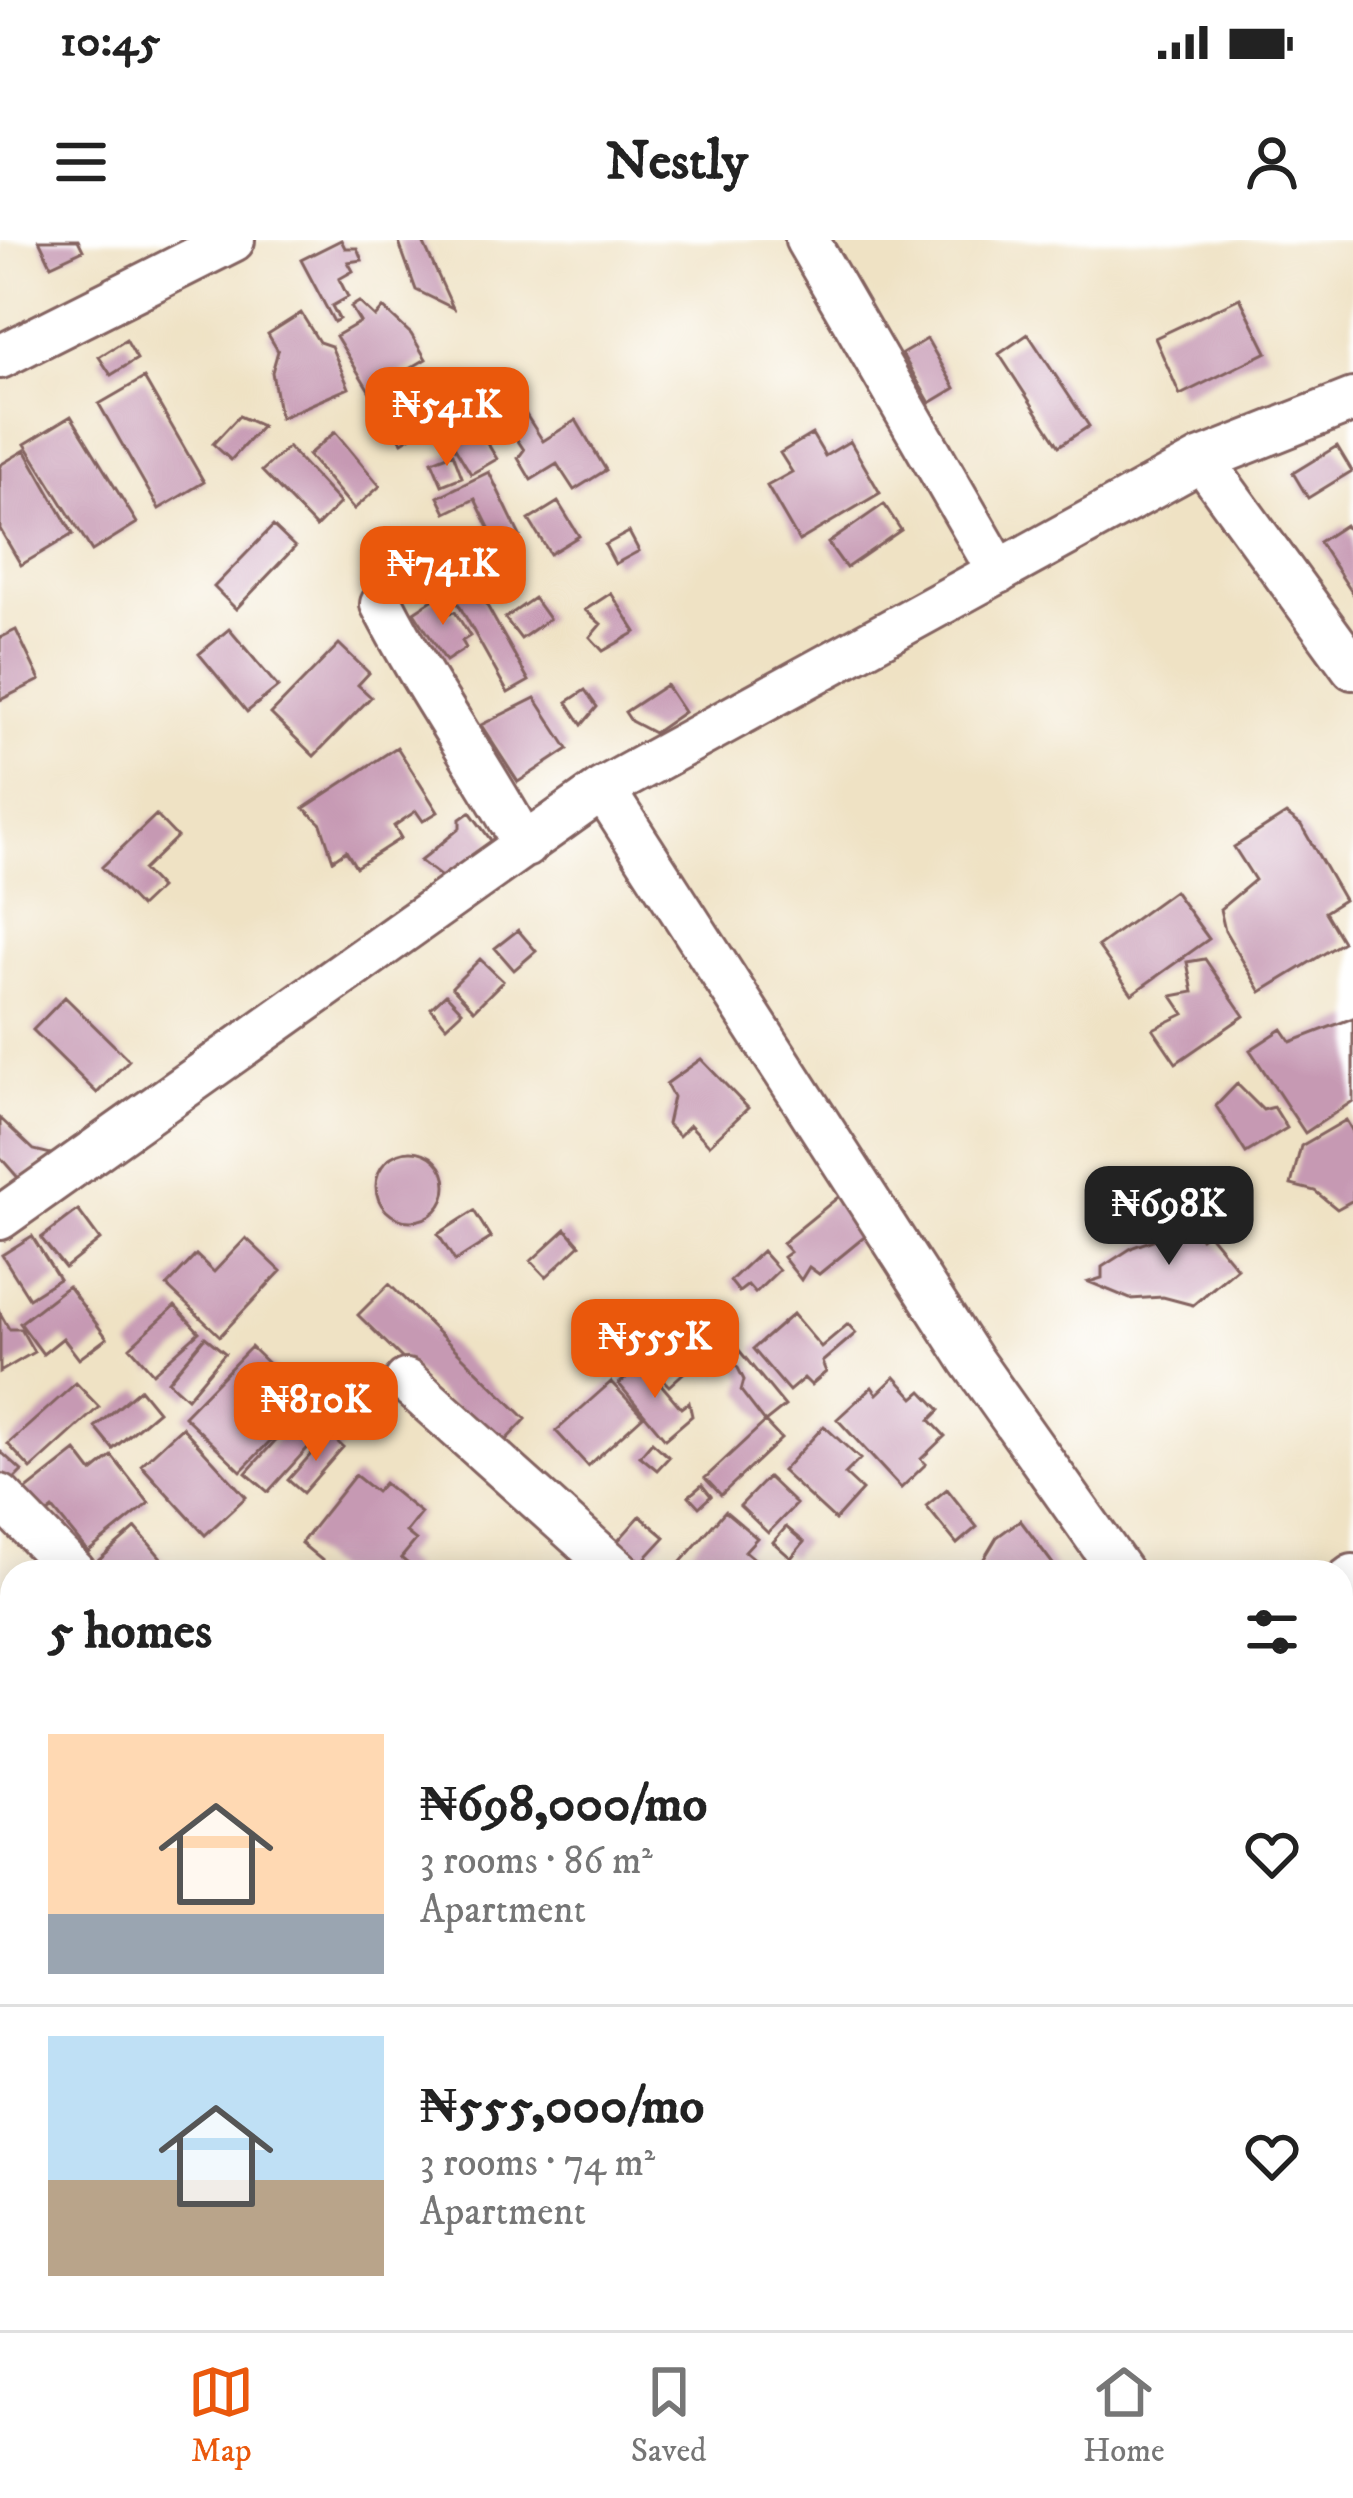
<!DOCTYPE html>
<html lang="en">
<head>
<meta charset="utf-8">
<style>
  body { margin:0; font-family:"IM FELL DW Pica",serif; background:#f6f6f6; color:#222; height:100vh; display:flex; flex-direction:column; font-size:45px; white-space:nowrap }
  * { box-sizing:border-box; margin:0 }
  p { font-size:39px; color:#767676 }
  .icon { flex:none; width:66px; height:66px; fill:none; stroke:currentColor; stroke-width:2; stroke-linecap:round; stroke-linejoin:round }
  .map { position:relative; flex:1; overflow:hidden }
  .panel { position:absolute; left:0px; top:1320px; width:1353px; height:771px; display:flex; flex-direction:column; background:#fff; border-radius:36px 36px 0 0; box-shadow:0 6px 30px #0003 }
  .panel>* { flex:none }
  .price { position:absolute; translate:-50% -102px; padding:0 27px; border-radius:24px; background:#ea580c; color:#fff; font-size:39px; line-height:78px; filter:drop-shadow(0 3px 6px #0008) }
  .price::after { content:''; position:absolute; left:50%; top:72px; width:36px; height:27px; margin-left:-18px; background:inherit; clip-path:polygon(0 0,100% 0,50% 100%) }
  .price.on { background:#222; color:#fff }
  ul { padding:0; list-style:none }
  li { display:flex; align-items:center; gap:36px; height:300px; padding:0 48px }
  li+li { border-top:3px solid #e0e0e0 }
  li span { display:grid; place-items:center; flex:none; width:336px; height:240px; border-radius:0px; color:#555 }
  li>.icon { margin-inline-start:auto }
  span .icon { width:144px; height:144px; fill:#fffc; stroke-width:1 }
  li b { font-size:51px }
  h2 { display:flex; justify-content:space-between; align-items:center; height:144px; padding:0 48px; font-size:51px }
  .status { display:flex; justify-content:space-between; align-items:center; height:84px; padding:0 60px; background:#fff; direction:ltr }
  .status svg { height:33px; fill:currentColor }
  header { display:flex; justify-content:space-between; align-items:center; height:156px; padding:0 48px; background:#fff; font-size:54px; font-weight:700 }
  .menu { display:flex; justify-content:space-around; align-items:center; height:168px; border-top:3px solid #e0e0e0; background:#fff; font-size:33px; color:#767676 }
  .menu a { display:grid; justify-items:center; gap:6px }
  .menu .on { color:#ea580c }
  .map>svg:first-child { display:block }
  .building { fill:#c699b3 }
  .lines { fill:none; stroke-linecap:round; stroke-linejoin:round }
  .minor-casing { stroke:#846361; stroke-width:48 }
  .minor { stroke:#fff; stroke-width:42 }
</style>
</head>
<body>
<div class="status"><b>10:45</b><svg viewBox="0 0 49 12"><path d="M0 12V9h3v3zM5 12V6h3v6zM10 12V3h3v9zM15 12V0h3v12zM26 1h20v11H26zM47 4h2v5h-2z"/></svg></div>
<header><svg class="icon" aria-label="menu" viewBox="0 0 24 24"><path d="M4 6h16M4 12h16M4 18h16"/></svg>Nestly<svg class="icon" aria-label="person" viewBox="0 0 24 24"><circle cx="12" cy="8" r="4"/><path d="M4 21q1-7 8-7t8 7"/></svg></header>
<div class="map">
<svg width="1353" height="2090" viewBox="0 0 1353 2090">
  <rect width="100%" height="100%" fill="#fff"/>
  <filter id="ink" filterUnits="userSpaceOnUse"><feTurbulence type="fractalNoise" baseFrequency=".00833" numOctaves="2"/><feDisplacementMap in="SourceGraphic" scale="24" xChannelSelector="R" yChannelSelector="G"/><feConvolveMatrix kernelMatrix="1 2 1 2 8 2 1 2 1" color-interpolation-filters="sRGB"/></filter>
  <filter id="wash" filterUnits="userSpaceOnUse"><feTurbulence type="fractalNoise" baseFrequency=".004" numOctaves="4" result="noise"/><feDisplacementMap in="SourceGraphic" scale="48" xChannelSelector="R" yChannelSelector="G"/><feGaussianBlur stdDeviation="2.7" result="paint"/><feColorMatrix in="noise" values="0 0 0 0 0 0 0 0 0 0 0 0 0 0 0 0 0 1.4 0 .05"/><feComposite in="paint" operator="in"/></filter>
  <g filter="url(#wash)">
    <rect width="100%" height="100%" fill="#efe2c4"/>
    <g id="blocks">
      <path class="building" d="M39,0H78L83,10L51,25Z
        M341,0L345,8H357L362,20L348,22L353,31L339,39L348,57L332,66L339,79L334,82L301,20Z
        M398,0H422L453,68L416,50Z
        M1240,58L1267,112L1180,155L1155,98Z
        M359,62L375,77L383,68L411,94L426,119L370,152L336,96L360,82L351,67Z
        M301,73L319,102L331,106L349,148L280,178L272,132L278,111L268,94Z
        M1028,94L1089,186L1059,206L999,114Z
        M927,99L955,148L930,163L902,114Z
        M126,100L137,119L111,135L99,117Z
        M426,136L449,173L402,202L379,165Z
        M144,138L204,242L159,269L99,164Z
        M467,170L497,219L471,234L448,196L458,190L452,178Z
        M523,170L543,201L576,180L606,230L574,250L557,224L531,240L518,218L524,210L505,181Z
        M71,176L137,283L92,311L25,204Z
        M239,176L262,186L231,220L213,204Z
        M335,192L380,246L354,269L308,215Z
        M812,194L825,216L850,201L880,253L799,301L767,246L792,232L780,213Z
        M1337,206L1352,231L1308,258L1293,233Z
        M288,207L340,263L316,287L262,231Z
        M25,210L73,294L21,325L0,289V225Z
        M453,213L462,237L442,245L432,221Z
        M489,232L520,296L498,306L475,259L446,273L438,257Z
        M558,262L579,296L550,314L529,280Z
        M884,264L901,290L846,328L828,303Z
        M1345,285L1353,298V354L1319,302Z
        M273,286L295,307L236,369L214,347Z
        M629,292L639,311L615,324L605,305Z
        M476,346L529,441L508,453L455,358Z
        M611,353L636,392L603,411L590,397L601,384L585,370Z
        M440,355L443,374L455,372L470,396L462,401L466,408L446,421L414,372Z
        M534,358L549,379L521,399L505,378Z
        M229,389L278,447L247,472L199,414Z
        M16,390L40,440L0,460V398Z
        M339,404L369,433L358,445L371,457L314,516L271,474Z
        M666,445L684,472L654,493L631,481L625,472Z
        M585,450L597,467L582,485L567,462Z
        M535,458L568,509L518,542L481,485Z
        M397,507L438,572L423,581L416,571L394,586L401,598L356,627L346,611L333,620L321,584L304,568Z
        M470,572L493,603L444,639L420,621L460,588V579Z
        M1286,574L1301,585L1344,660L1325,672L1343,702L1261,752L1225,691L1220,669L1255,640L1234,607Z
        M156,575L177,597L143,630L160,648L140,667L102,627Z
        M1174,651L1209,699L1132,754L1098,706Z
        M518,690L536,711L514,730L495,708Z
        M480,719L503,741L474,770L452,747Z
        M1205,719L1244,776L1176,823L1153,789L1184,774L1172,756L1193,752L1187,722Z
        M446,754L462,771L446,786L431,768Z
        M65,757L129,820L97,853L33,790Z
        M1353,778V861L1305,893L1250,810L1282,789L1291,802Z
        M701,819L748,868L709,905L690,885L679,896L667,884L673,857L666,844Z
        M1237,844L1263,870L1274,867L1287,888L1246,913L1216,866Z
        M0,878L34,910L51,914L21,941L0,917Z
        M1346,880L1353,892V960L1337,969L1315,951L1291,945L1301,906Z
        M376 946a35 35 0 1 1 70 0a35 35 0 1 1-70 0Z
        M843,953L873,990L819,1034L809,1027L801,1040L783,1017L790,1012L782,1003Z
        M78,970L100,1000L65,1028L41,998Z
        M474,971L491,998L455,1021L438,994Z
        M1192,986L1201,998L1208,993L1237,1028L1193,1065L1163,1057L1130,1059L1089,1042L1102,1038V1027L1133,1007Z
        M566,989L580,1005L546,1037L531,1021Z
        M32,996L59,1039L29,1058L2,1015Z
        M246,998L281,1031L220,1096L167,1046L196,1015L214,1032Z
        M762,1011L779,1030L755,1053L748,1045L739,1052L730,1041Z
        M389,1044L526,1179L496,1210L358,1075Z
        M68,1046L107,1098L79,1119L63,1098L43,1114L20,1083Z
        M702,1065L785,1166L765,1182L741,1151L744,1140L737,1126L708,1111L669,1146L643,1119Z
        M175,1066L199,1092L153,1133L130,1107Z
        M0,1073L9,1089H21L34,1112L0,1132Z
        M793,1074L821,1107L848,1084L856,1093L822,1122L826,1132L811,1145L804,1138L789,1151L753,1109Z
        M205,1097L225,1113L187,1158L168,1141Z
        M251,1107L308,1162L241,1231L184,1176Z
        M643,1123L681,1168L689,1162L692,1176L665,1199L619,1144Z
        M895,1137L914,1158L922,1151L940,1170L930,1180L945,1196L921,1219L926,1224L901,1248L837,1179L872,1147L877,1154Z
        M611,1142L643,1176L588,1226L556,1191Z
        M76,1143L99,1167L31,1229L8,1204Z
        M140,1149L158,1171L113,1209L95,1187Z
        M366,1152L386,1169L368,1191L347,1174Z
        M301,1172L323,1191L268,1252L246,1233Z
        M765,1182L781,1199L721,1255L705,1238Z
        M824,1186L860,1219L845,1234L862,1250L835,1280L782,1231Z
        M182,1187L246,1257L205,1295L141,1225Z
        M329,1194L343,1207L303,1253L288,1240Z
        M652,1202L669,1217L657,1230L640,1216Z
        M0,1211L22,1231L8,1245L0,1238Z
        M76,1211L92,1232L112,1216L149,1263L88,1312L53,1269L39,1280L20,1255Z
        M355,1235L376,1252L384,1243L421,1273L406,1292L416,1300L401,1318L413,1328L409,1332H336L301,1303Z
        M768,1237L796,1264L768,1293L740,1266Z
        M702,1245L711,1256L699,1267L689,1256Z
        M947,1249L977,1287L957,1304L926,1266Z
        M725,1271L757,1298L745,1311L770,1332H688L679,1324Z
        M640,1276L665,1297L640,1324L616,1303Z
        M1020,1280L1059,1332H976L997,1297Z
        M786,1287L804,1302L791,1318L773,1302Z
        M136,1288L173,1332H95L91,1327Z
        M1353,1350V1398L1350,1401L1341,1392V1363Z
        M1341,1422L1353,1424V1486L1341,1474Z
        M12,1582V1682L0,1675V1594Z
        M1353,1726V1763L1341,1756Z
        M1341,1918L1353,1926V1965L1347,1974L1341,1969Z
        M5,1942L12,1960V1998L0,2006V1944Z
        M553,2079H600L606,2090H559Z
        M665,2079H714L696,2090H647Z
        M762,2079H827L831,2087L768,2090Z
        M1020,2079H1052L1064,2090H1032Z
        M1079,2079H1116L1106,2090H1091Z"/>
    </g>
  </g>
  <g filter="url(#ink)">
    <use href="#blocks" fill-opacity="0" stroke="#846361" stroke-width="3"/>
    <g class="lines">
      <g class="minor-casing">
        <path id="minor" d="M807,0L999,332
          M0,117L233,0
          M1202,220L1353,428
          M382,364C425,448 480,524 525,606
          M603,549L971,1120L1121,1332
          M0,978L603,549L1202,220L1353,160
          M406,1141L619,1332
          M0,1256L74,1332
          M1341,1345L1353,1336
          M1341,2005L1353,1991
          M871,2079L878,2090
          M917,2090L930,2079
          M1265,2090L1275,2079"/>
      </g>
      <use href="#minor" class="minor"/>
    </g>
  </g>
</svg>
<b class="price" style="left:447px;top:229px">₦541K</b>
<b class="price" style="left:443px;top:388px">₦741K</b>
<b class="price on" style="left:1169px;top:1028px">₦698K</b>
<b class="price" style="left:655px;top:1161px">₦555K</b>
<b class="price" style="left:316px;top:1224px">₦810K</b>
<section class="panel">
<h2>5 homes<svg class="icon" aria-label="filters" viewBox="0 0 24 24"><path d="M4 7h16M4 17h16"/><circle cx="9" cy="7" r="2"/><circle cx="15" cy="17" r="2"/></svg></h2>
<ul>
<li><span style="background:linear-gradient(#ffd9b3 75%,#9aa5b1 0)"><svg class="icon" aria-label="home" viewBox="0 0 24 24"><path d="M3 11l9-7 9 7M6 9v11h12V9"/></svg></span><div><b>₦698,000/mo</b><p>3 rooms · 86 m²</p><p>Apartment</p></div><svg class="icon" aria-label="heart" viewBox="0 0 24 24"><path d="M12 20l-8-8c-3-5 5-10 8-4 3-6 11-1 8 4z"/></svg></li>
<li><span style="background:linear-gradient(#bfe0f5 60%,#b9a48a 0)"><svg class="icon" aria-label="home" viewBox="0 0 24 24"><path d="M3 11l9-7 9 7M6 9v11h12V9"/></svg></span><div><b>₦555,000/mo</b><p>3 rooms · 74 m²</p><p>Apartment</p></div><svg class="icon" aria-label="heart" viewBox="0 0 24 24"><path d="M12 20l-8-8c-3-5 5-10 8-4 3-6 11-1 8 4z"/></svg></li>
</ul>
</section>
</div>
<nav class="menu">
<a class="on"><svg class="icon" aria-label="map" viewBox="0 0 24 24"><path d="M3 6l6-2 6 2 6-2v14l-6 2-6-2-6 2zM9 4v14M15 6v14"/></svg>Map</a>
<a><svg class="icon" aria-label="saved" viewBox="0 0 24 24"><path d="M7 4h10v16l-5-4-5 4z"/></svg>Saved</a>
<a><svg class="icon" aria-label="home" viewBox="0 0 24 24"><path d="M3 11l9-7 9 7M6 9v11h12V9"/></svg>Home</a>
</nav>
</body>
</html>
